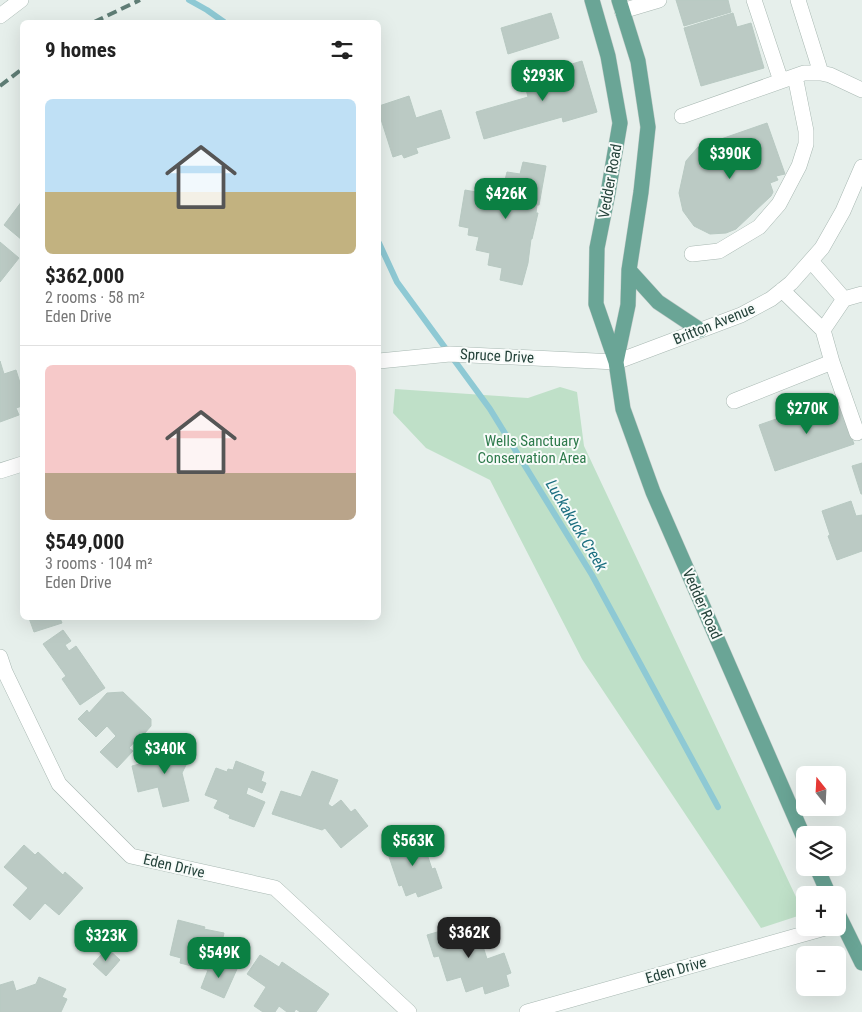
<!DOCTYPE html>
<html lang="en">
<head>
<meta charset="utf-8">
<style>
  body { margin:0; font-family:"Roboto Condensed",sans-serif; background:#f2f2f2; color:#222; height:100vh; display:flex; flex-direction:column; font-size:19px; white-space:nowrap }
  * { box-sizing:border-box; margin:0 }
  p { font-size:16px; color:#767676 }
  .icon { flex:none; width:28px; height:28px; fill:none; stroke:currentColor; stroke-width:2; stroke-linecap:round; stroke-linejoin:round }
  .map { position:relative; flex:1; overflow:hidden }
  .sheet { position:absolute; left:20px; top:20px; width:361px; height:600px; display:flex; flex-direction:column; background:#fff; border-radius:8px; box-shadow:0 5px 20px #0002 }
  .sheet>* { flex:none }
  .needle { width:32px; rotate:342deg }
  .buttons { position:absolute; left:796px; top:766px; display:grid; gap:10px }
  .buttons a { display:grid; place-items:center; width:50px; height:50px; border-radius:8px; background:#fff; box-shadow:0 5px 20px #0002; font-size:25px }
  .price { position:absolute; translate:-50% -42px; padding:0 11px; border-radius:10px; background:#0b8043; color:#fff; font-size:16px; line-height:32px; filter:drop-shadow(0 1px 2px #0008) }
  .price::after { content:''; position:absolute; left:50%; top:30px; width:15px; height:11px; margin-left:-8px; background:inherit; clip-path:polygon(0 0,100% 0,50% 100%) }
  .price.selected { background:#222; color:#fff }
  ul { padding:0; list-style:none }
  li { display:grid; align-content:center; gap:10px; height:265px; padding:0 25px }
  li+li { border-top:1px solid #e0e0e0 }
  li span { display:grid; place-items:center; height:155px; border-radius:8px; color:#555 }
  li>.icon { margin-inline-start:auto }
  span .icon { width:90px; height:90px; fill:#fffc; stroke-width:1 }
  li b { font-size:21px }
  h2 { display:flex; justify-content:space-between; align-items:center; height:60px; padding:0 25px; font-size:21px }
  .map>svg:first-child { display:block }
  .green { fill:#bfe0c8 }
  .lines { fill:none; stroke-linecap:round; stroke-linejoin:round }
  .stream { stroke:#8ec9d4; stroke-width:6 }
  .building { fill:#bbcac4; stroke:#b8c9c2 }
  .minor-casing { stroke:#a8b8b2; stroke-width:16 }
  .major-casing { stroke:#c2cac8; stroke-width:16 }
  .minor { stroke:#fff; stroke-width:15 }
  .major { stroke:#6aa596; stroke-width:15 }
  .rail { stroke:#5f7d75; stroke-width:4; stroke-dasharray:10 5; stroke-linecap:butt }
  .labels { text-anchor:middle; stroke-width:4; stroke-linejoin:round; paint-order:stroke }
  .street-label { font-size:15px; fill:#24423a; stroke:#f7fbf9 }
  .park-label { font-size:15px; fill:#2d7a4b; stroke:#f7fbf9 }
  .water-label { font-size:16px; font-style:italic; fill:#1c6f80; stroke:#f7fbf9 }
</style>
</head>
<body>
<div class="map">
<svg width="862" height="1012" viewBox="0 0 862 1012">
  <rect width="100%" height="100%" fill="#e6efeb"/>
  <path class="green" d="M560,387L577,392L584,446L804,914L761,928L582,659L490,480L426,448L393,413L395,389L528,398Z"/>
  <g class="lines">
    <path class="stream" d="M189,0L207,10L224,22
      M379,243L397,282L490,409L592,575L718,807"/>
  </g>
  <path class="building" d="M676,0H728L731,12L684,26Z
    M551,13L559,38L508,54L501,28Z
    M733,13L737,27L751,23L764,68L701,86L684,28Z
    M582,61L597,112L563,122L562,117L484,139L476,112L528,97L523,78Z
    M409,96L416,118L441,110L450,138L416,148L418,153L404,158L402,154L393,157L379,113V106Z
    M767,123L785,174L776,176L778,180L770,183L773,192L771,196L736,229L726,233L710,234L694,226L683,211L679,193L686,161L698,147Z
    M523,162L546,166L539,205H537L536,213H538L532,239H531L528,263L522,285L500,280L502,268L488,265L490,253L476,250L479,237L468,235L469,228L459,226L465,190L487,194L490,181L504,184L507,172L520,174Z
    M22,201V240L4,225Z
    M0,242L19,258L0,282Z
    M0,361L4,374L16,370L22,389V406L16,408L19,415L0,422Z
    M837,397L854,444L775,471L759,425L779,418L780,422L819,408L817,404Z
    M862,463V494H861L852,466Z
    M851,501L856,516L862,515V551L837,560L828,536L830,535L822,511Z
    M29,618H60L62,623L34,632Z
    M63,630L71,641L65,645L69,651L76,646L105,688L80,705L62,679L66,676L43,644Z
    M123,692L151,719V726L144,734L141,732L136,736L138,738L129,748L133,751L117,768L100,752L116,736L107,726L96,737L78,719L87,710L89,713L107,693Z
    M170,741L192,753L182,773L189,801L163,807L158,787L138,792L132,766L161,758Z
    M236,761L264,772L261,781L266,783L262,793L248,787L246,794L265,802L254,827L229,818L230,815L214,808L218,800L205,795L216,768L227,772L228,769L233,770Z
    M312,771L338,780L328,804L332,807L341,800L351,812L355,809L368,826L341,848L325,828L322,830L272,814L281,791L301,797Z
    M415,835L418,847L424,845L432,869L435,868L442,888L418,897L416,892L406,896L402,885L399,886L385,845Z
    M24,845L35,855L38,852L63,875L65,872L83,888L59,915L45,903L30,920L13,905L28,888L4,867Z
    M178,920L205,927L204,929L224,933L215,972L180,963L181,958L170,955Z
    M475,921L487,959L504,953L511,973L506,975L509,986L485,994L483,986L466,992L461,977L447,981L439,956L434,957L427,935Z
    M107,948L120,960L106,976L93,964Z
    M260,955L279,967L282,962L329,994L316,1012H300L296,1009L294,1012H287L279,1006L275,1012H263L254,1006L266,987L247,974Z
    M218,960L237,969L224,998L201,988L208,970L216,972Z
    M39,977L66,989L62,997L67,999L61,1012H0V985L13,981L16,991L36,984Z"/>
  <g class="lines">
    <g class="minor-casing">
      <path id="minor" d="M754,0L781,81
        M798,0L821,73
        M622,11L659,0
        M0,16L21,0
        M682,116L804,73H821L830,75L862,90
        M692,254L719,251L759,227L779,204L799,166L806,144V131L795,76
        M811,261L844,299
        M782,290L823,330L832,362
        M823,330L844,299L862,294
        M379,361L450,354L616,362L741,315L771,299L791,283L822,248L843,211L862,167
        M734,401L832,362L857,433
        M0,471L22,464
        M0,657L5,672L59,784L131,856L275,888L409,1012
        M527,1012L825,928"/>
    </g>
    <g class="major-casing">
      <path id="major" d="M592,0L608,56L620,123L608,193L597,248L596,304L616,362L623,409L653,492L805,840
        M629,270L658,302L700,330
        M616,362L628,305L629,270L641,192L648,127L638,61L619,0
        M817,868L829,895
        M838,914L862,963"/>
    </g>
    <use href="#minor" class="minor"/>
    <use href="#major" class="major"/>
    <path class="rail" d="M94,22L140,0
      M0,86L22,69"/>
  </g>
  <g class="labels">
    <g class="street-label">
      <text transform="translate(610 181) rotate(-80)" y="5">Vedder Road</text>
      <text transform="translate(714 324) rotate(-22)" y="5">Britton Avenue</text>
      <text transform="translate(497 356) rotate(3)" y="5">Spruce Drive</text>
      <text transform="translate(702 604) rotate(66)" y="5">Vedder Road</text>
      <text transform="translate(174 866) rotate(13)" y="5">Eden Drive</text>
      <text transform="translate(676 970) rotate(-16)" y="5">Eden Drive</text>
    </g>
    <g class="park-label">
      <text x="532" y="446">Wells Sanctuary<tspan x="532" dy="17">Conservation Area</tspan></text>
    </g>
    <g class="water-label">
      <text transform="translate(577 525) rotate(59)" y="6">Luckakuck Creek</text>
    </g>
  </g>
</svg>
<div class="buttons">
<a><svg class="needle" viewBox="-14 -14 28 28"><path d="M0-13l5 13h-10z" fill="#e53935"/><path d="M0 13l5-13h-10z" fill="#767676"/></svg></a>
<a><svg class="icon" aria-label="layers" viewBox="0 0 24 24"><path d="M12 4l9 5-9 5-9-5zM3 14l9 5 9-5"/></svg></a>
<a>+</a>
<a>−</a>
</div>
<b class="price" style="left:543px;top:102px">$293K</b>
<b class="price" style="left:730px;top:180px">$390K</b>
<b class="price" style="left:506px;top:220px">$426K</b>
<b class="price" style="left:807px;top:435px">$270K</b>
<b class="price" style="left:165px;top:775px">$340K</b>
<b class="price" style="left:413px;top:867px">$563K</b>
<b class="price selected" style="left:469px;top:959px">$362K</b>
<b class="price" style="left:106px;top:962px">$323K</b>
<b class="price" style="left:219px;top:979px">$549K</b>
<section class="sheet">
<h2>9 homes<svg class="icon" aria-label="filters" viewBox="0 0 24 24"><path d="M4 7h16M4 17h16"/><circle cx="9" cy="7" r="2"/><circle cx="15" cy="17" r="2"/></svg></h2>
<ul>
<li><span style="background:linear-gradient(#bfe0f5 60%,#c2b280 0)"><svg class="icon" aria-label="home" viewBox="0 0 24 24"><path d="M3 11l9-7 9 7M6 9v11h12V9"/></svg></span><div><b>$362,000</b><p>2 rooms · 58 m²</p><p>Eden Drive</p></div></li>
<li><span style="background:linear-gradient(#f6c9c9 70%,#b9a48a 0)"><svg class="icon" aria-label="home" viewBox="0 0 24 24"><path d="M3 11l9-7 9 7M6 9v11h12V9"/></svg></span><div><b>$549,000</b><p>3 rooms · 104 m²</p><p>Eden Drive</p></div></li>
</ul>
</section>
</div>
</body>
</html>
